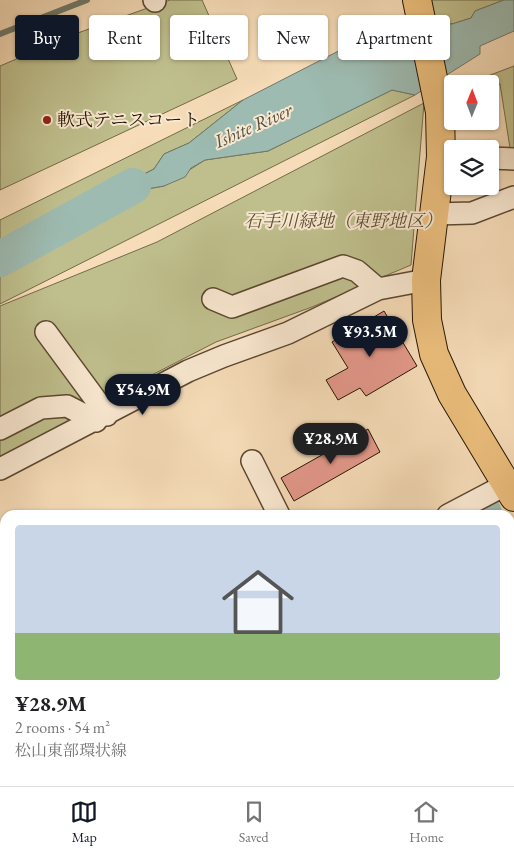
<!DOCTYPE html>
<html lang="en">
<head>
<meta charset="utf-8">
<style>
  body { margin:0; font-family:"EB Garamond","Noto Serif JP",serif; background:#f2f2f2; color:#202124; height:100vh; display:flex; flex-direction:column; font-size:19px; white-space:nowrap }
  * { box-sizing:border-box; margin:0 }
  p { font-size:16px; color:#757577 }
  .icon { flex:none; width:28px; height:28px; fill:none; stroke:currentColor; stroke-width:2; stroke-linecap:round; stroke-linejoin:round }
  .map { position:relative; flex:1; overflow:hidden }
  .side { position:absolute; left:0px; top:510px; width:515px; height:276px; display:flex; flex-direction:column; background:#fff; border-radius:15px 15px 0 0; box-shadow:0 1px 4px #0004 }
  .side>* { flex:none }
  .top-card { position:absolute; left:15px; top:15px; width:485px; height:45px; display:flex; gap:10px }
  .needle { width:32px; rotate:1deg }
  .fabs { position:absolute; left:444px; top:75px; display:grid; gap:10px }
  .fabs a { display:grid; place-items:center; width:55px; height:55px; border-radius:5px; background:#fff; box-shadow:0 1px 4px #0004; font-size:25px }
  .price { position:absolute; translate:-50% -42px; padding:0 11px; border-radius:18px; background:#111827; color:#fff; font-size:16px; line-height:32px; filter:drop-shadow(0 1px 2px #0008) }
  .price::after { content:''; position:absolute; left:50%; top:30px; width:15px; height:11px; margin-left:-8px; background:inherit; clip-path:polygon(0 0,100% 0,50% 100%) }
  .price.selected { background:#222; color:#fff }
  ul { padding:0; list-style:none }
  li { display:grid; align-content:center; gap:10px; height:265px; padding:0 15px }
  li+li { border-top:1px solid #e0e0e0 }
  li span { display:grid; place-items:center; height:155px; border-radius:5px; color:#555 }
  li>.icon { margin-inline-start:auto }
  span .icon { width:90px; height:90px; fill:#fffc; stroke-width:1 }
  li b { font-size:21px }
  .tag { padding:0 18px; border-radius:5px; background:#fff; box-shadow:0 1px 4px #0004; font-size:18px; line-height:45px }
  .tag.selected { background:#111827; color:#fff }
  .dock { display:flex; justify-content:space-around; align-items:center; height:70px; border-top:1px solid #e0e0e0; background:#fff; font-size:14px; color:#757577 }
  .dock a { display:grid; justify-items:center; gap:2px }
  .dock .selected { color:#111827 }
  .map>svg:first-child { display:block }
  .green { fill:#bfbf8d; stroke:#736a48 }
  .water { fill:#9dbbb1; stroke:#6e796b }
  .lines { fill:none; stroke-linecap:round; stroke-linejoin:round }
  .stream { stroke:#6e796b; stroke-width:6 }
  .river { stroke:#9dbbb1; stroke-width:36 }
  .building { fill:#e4988b; stroke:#271502 }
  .street-casing { stroke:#5b4730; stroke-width:24 }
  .secondary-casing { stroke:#271502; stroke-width:30 }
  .primary-casing { stroke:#271502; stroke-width:30 }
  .street { stroke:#f9e8d1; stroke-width:21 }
  .secondary { stroke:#f9e8d1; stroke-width:28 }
  .primary { stroke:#ebbe7c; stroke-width:28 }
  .poi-dot { fill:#8f2418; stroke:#f9e8d1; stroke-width:2 }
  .labels { text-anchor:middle; stroke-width:4; stroke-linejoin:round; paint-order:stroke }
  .poi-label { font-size:18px; fill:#271502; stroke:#f9e8d1; text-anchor:start }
  .park-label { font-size:18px; font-style:italic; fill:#5c5033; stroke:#f9e8d1 }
  .water-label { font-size:19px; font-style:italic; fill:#504f3f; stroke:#f9e8d1 }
</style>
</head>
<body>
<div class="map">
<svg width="514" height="786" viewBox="0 0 514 786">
  <rect width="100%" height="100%" fill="#f6dcb8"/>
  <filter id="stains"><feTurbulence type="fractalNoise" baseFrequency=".004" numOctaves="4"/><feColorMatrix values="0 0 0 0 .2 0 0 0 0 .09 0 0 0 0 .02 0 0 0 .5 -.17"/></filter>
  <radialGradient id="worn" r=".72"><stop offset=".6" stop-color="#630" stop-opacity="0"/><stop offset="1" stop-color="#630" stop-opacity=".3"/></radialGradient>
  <path class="green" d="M170,0H202L237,79L0,190V66L75,34Z
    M430,0H504L475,11L471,18L452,24L397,21Z
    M514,66V148H510L500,84L490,86V84H467Z
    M392,90L415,95L0,304V220L243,100L189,143L164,154L154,169L99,197L90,210L141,190L164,186L205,160L268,151Z
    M424,103L411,265L312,307L216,342L111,396L48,437L0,462V306L157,242Z"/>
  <path class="water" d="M504,0H514V31L480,46V54L415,95L392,90L268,151L205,160L191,168L185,177L164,186L141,190L89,211L99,197L154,169L164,154L189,143L243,100L397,21L452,24L471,18L475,11Z"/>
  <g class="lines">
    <path class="stream" d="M0,34L87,0
      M510,771L514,767
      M495,786L500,781"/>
    <path class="river" d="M0,259L133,186
      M481,515L484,513
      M0,723L5,721"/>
  </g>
  <path class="building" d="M384,311L417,366L366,396L360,388L338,400L326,380L348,368L332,342Z
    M368,429L380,452L294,501L281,478Z"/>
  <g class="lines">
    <g class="street-casing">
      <path id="street" d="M154,0L155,1
        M490,158L514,159
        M435,214L472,213L514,197
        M213,299L232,307L343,266L357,271L378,289
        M46,332L107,415
        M0,429L41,408L67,406L96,421
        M252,461L279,515
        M0,469L188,371L224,356L288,333L378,289L426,280
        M448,515L507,484
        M0,581L5,595
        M0,703L5,701
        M510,736L514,734
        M420,786L424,781"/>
    </g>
    <g class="secondary-casing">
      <path id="secondary" d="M510,582L514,580
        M115,786L124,781"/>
    </g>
    <g class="primary-casing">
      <path id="primary" d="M417,0L440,112L441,157L426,280L427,320L434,354L452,394L514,497"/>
    </g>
    <use href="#street" class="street"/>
    <use href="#secondary" class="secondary"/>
    <use href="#primary" class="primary"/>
  </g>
  <circle class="poi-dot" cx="47" cy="120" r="5"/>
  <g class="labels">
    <g class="poi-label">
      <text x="57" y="126">軟式テニスコート</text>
    </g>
    <g class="park-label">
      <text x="343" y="227">石手川緑地（東野地区）</text>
    </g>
    <g class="water-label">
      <text transform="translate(253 125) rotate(-24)" y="7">Ishite River</text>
    </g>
  </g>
  <rect width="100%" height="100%" filter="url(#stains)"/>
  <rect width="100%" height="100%" fill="url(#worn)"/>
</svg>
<div class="fabs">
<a><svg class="needle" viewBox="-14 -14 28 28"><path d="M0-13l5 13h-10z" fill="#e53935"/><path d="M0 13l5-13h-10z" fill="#757577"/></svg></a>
<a><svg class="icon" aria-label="layers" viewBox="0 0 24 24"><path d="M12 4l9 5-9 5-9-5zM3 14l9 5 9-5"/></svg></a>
</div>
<b class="price" style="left:370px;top:358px">¥93.5M</b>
<b class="price" style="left:143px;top:416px">¥54.9M</b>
<b class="price selected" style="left:331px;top:465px">¥28.9M</b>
<div class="top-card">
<a class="tag selected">Buy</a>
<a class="tag">Rent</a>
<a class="tag">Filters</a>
<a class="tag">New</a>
<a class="tag">Apartment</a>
</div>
<section class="side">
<ul>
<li><span style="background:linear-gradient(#c9d6e8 70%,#8fb573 0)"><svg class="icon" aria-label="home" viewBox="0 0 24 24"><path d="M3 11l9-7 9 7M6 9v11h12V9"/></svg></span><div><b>¥28.9M</b><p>2 rooms · 54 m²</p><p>松山東部環状線</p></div></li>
</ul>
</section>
</div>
<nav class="dock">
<a class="selected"><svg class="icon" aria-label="map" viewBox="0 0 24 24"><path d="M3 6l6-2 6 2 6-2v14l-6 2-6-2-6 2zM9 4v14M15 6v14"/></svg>Map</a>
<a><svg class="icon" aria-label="saved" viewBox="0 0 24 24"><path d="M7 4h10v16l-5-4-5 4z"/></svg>Saved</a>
<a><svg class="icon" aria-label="home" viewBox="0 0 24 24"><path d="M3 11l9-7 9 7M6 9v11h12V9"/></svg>Home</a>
</nav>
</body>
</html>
